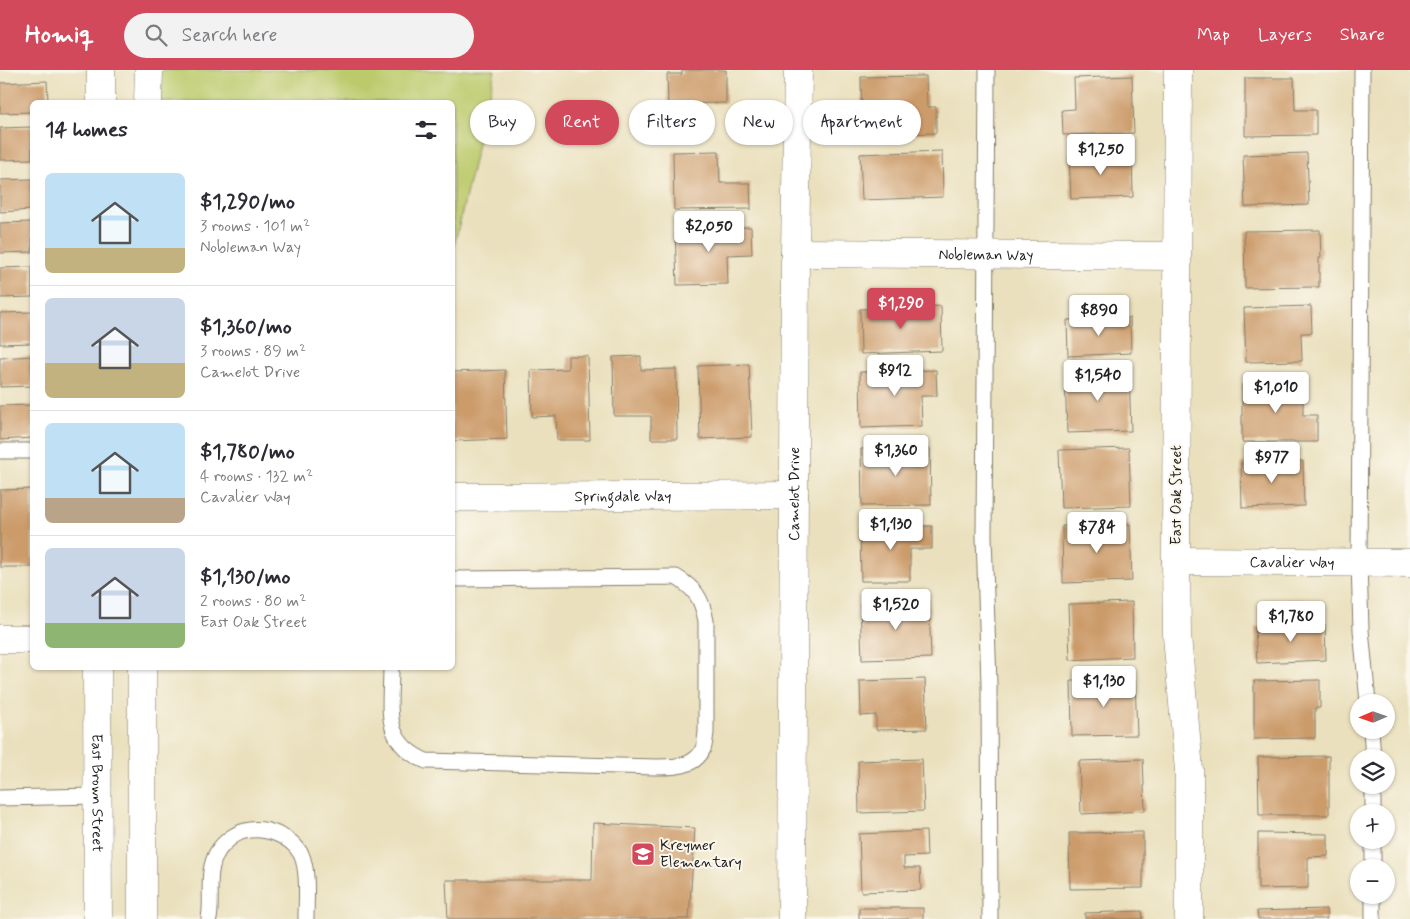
<!DOCTYPE html>
<html lang="en">
<head>
<meta charset="utf-8">
<style>
  body { margin:0; font-family:Mynerve,sans-serif; background:#f2f2f3; color:#2b2b33; height:100vh; display:flex; flex-direction:column; font-size:19px; white-space:nowrap }
  * { box-sizing:border-box; margin:0 }
  p { font-size:16px; color:#7c7c81 }
  .icon { flex:none; width:28px; height:28px; fill:none; stroke:currentColor; stroke-width:2; stroke-linecap:round; stroke-linejoin:round }
  .map { position:relative; flex:1; overflow:hidden }
  .details { position:absolute; left:30px; top:30px; width:425px; height:570px; display:flex; flex-direction:column; background:#fff; border-radius:8px; box-shadow:0 1px 4px #0004 }
  .details>* { flex:none }
  .guide { position:absolute; left:470px; top:30px; width:475px; height:45px; display:flex; gap:10px }
  .needle { width:32px; rotate:268deg }
  .controls { position:absolute; left:1350px; top:624px; display:grid; gap:10px }
  .controls a { display:grid; place-items:center; width:45px; height:45px; border-radius:50%; background:#fff; box-shadow:0 1px 4px #0004; font-size:25px }
  .price { position:absolute; translate:-50% -42px; padding:0 11px; border-radius:5px; background:#fff; color:#222; font-size:16px; line-height:32px; filter:drop-shadow(0 1px 2px #0008) }
  .price::after { content:''; position:absolute; left:50%; top:30px; width:15px; height:11px; margin-left:-8px; background:inherit; clip-path:polygon(0 0,100% 0,50% 100%) }
  .price.current { background:#d1495b; color:#fff }
  ul { padding:0; list-style:none }
  li { display:flex; align-items:center; gap:15px; height:125px; padding:0 15px }
  li+li { border-top:1px solid #e1e1e2 }
  li span { display:grid; place-items:center; flex:none; width:140px; height:100px; border-radius:8px; color:#555 }
  li>.icon { margin-inline-start:auto }
  span .icon { width:60px; height:60px; fill:#fffc; stroke-width:1 }
  li b { font-size:21px }
  h2 { display:flex; justify-content:space-between; align-items:center; height:60px; padding:0 15px; font-size:21px }
  .tag { padding:0 18px; border-radius:22px; background:#fff; box-shadow:0 1px 4px #0004; font-size:18px; line-height:45px }
  .tag.current { background:#d1495b; color:#fff }
  header { display:flex; align-items:center; gap:30px; box-sizing:border-box; height:70px; padding:0 25px; background:#d1495b; color:#fff }
  header strong { font-size:24px }
  nav { display:flex; gap:28px; margin-inline-start:auto; font-size:18px }
  .search { width:350px; height:45px; background:#f2f2f3; display:flex; align-items:center; gap:12px; box-sizing:border-box; padding:0 18px; border-radius:28px; color:#7c7c81; font-size:19px }
  .map>svg:first-child { display:block }
  .green { fill:#bcca6c; stroke:#6c7344 }
  .building { fill:#cc9b6b }
  .lines { fill:none; stroke-linecap:round; stroke-linejoin:round }
  .lane-casing { stroke:#837e6c; stroke-width:17 }
  .street-casing { stroke:#837e6c; stroke-width:29 }
  .secondary-casing { stroke:#837e6c; stroke-width:29 }
  .lane { stroke:#fff; stroke-width:15 }
  .street { stroke:#fff; stroke-width:28 }
  .secondary { stroke:#fff; stroke-width:28 }
  .labels { text-anchor:middle; stroke-width:4; stroke-linejoin:round; paint-order:stroke }
  .street-label { font-size:15px; fill:#1c1c1c; stroke:#fbf7ec }
  .poi-label { font-size:15px; fill:#1c1c1c; stroke:#fbf7ec; text-anchor:start }
</style>
</head>
<body>
<header>
<strong>Homiq</strong>
<div class="search"><svg class="icon" aria-label="search" viewBox="0 0 24 24"><circle cx="10" cy="10" r="6"/><path d="M15 15l6 6"/></svg>Search here</div>
<nav><a>Map</a><a>Layers</a><a>Share</a></nav>
</header>
<div class="map">
<svg width="1410" height="849" viewBox="0 0 1410 849">
  <rect width="100%" height="100%" fill="#fbf7ec"/>
  <filter id="ink" filterUnits="userSpaceOnUse"><feTurbulence type="fractalNoise" baseFrequency=".02" numOctaves="2"/><feDisplacementMap in="SourceGraphic" scale="10" xChannelSelector="R" yChannelSelector="G"/><feConvolveMatrix kernelMatrix="1 2 1 2 8 2 1 2 1" color-interpolation-filters="sRGB"/></filter>
  <filter id="wash" filterUnits="userSpaceOnUse"><feTurbulence type="fractalNoise" baseFrequency=".0096" numOctaves="4" result="noise"/><feDisplacementMap in="SourceGraphic" scale="20" xChannelSelector="R" yChannelSelector="G"/><feGaussianBlur stdDeviation="1.12" result="paint"/><feColorMatrix in="noise" values="0 0 0 0 0 0 0 0 0 0 0 0 0 0 0 0 0 1.4 0 .05"/><feComposite in="paint" operator="in"/></filter>
  <g filter="url(#wash)">
    <rect width="100%" height="100%" fill="#eae0bd"/>
    <path class="green" d="M158,0H495L453,181L452,32H157Z"/>
    <g id="blocks">
      <path class="building" d="M682,0H726V33L668,34L667,4H682Z
        M926,6L927,37H936V63L862,65L861,7Z
        M1132,6L1134,63L1063,65L1062,40L1075,39L1074,8Z
        M1245,8H1294L1295,40H1316V65L1245,66Z
        M47,11L48,32H32V42L0,43V13Z
        M32,57V89L0,90V58Z
        M719,81L720,113H750L751,139L674,140L673,82Z
        M942,81L943,127L862,130L860,84Z
        M1132,83L1133,127L1071,129L1069,85Z
        M1307,83L1309,135L1245,137L1243,85Z
        M32,109V140L0,142V110Z
        M32,152V182L0,183V153Z
        M751,157L752,184L727,185L728,214L677,215L675,159Z
        M1320,160L1321,188H1319V217L1245,218L1244,161Z
        M32,197V227L0,228V198Z
        M941,236L942,281L861,284L860,239Z
        M1311,236L1312,263H1301L1302,291L1246,292L1244,238Z
        M32,242V273L0,274V243Z
        M1130,248L1131,283L1068,286L1067,250Z
        M32,286V316L0,317V288Z
        M568,286H588L590,370H557L556,346L532,347L531,300L568,299Z
        M641,286V300L676,299L677,369H651V346H614L613,287Z
        M749,294L752,367L700,369L698,296Z
        M505,300L507,369L452,371V302Z
        M936,300L937,326H921L922,356L861,358L860,302Z
        M1129,302L1131,361L1067,363L1065,304Z
        M1242,314H1303V345H1317V372H1242Z
        M32,335V368L0,370V336Z
        M930,378L931,435L862,436L861,379Z
        M1129,378L1131,436L1061,438L1059,380Z
        M1303,391L1304,436L1242,438L1241,393Z
        M32,419V497H0V420Z
        M1130,454L1132,511L1063,513L1062,456Z
        M932,456V479H910V511H861L860,457Z
        M929,531L931,588L862,590L860,534Z
        M1132,532L1133,587L1070,590L1068,534Z
        M1325,554L1326,590L1257,593L1255,557Z
        M925,609L927,659L876,660V645L861,646L860,611Z
        M1135,610L1137,665L1072,666L1071,611Z
        M1320,610V638H1315V668L1254,669V611Z
        M1329,686V745H1259L1258,687Z
        M922,689L924,741L859,743L858,691Z
        M1143,689L1145,741L1081,744L1079,691Z
        M593,753L695,758L689,849H448L446,810H592Z
        M926,761L927,786L904,787V798H920L921,820L861,822L859,764Z
        M1143,762V818L1070,819L1069,763Z
        M1258,763L1328,764V786L1308,787V818L1258,819Z
        M859,838H923V849H859Z
        M1326,839L1327,849H1258L1257,841Z
        M1142,841L1143,849H1085V843Z"/>
    </g>
  </g>
  <g filter="url(#ink)">
    <use href="#blocks" fill-opacity="0" stroke="#837e6c" stroke-width="1"/>
    <g class="lines">
      <g class="lane-casing">
        <path id="lane" d="M987,0L984,467L989,614L990,849
          M1362,0L1359,492L1361,560L1368,632
          M0,381H32
          M391,598C391,638 381,672 426,691L657,697C675,697 695,697 703,679C705,674 705,668 706,663V551C702,529 696,519 676,507L452,509
          M1371,660L1373,688
          M1373,715V742
          M0,728L97,726
          M1373,770V798
          M1373,825V849
          M209,849C213,827 205,802 218,781C223,773 235,763 245,761C265,756 291,766 301,784C309,801 306,831 306,849"/>
      </g>
      <g class="street-casing">
        <g id="street">
          <path d="M1178,0L1176,491L1177,566L1189,700V849"/>
          <path id="s1" d="M795,183L1177,186"/>
          <path id="s2" d="M452,427L794,425"/>
          <path id="s3" d="M1176,491L1410,493"/>
          <path d="M0,569H32"/>
          <path id="s4" d="M792,849L795,183L798,0"/>
        </g>
      </g>
      <g class="secondary-casing">
        <g id="secondary">
          <path d="M101,32V0"/>
          <path d="M148,32L149,0"/>
          <path id="s5" d="M97,598L98,849"/>
          <path d="M142,849V598"/>
        </g>
      </g>
      <use href="#lane" class="lane"/>
      <use href="#street" class="street"/>
      <use href="#secondary" class="secondary"/>
    </g>
  </g>
  <defs>
    <g id="school-square" transform="scale(1.25)"><rect x="-9" y="-9" width="18" height="18" rx="4" fill="#d1495b" stroke="#fbf7ec"/><path d="M0-5L7-2L0 1L-7-2ZM-4 1L0 2.5L4 1V4Q0 6-4 4Z" fill="#fff"/></g>
  </defs>
  <g fill-rule="evenodd">
    <use href="#school-square" x="643" y="784"/>
  </g>
  <g class="labels">
    <g class="street-label">
      <text dy="5" stroke="none"><textPath href="#s1" startOffset="191">Nobleman Way</textPath></text>
      <text dy="5" stroke="none"><textPath href="#s4" startOffset="425">Camelot Drive</textPath></text>
      <text transform="translate(1176 425) rotate(-90)" y="5">East Oak Street</text>
      <text dy="5" stroke="none"><textPath href="#s2" startOffset="171">Springdale Way</textPath></text>
      <text dy="5" stroke="none"><textPath href="#s3" startOffset="116">Cavalier Way</textPath></text>
      <text dy="5" stroke="none"><textPath href="#s5" startOffset="125">East Brown Street</textPath></text>
    </g>
    <g class="poi-label">
      <text x="660" y="780">Kreymer<tspan x="660" dy="17">Elementary</tspan></text>
    </g>
  </g>
</svg>
<div class="controls">
<a><svg class="needle" viewBox="-14 -14 28 28"><path d="M0-13l5 13h-10z" fill="#e53935"/><path d="M0 13l5-13h-10z" fill="#7c7c81"/></svg></a>
<a><svg class="icon" aria-label="layers" viewBox="0 0 24 24"><path d="M12 4l9 5-9 5-9-5zM3 14l9 5 9-5"/></svg></a>
<a>+</a>
<a>−</a>
</div>
<b class="price" style="left:1101px;top:106px">$1,250</b>
<b class="price" style="left:709px;top:183px">$2,050</b>
<b class="price current" style="left:901px;top:260px">$1,290</b>
<b class="price" style="left:1099px;top:267px">$890</b>
<b class="price" style="left:895px;top:327px">$912</b>
<b class="price" style="left:1098px;top:332px">$1,540</b>
<b class="price" style="left:1276px;top:344px">$1,010</b>
<b class="price" style="left:896px;top:407px">$1,360</b>
<b class="price" style="left:1272px;top:414px">$977</b>
<b class="price" style="left:891px;top:481px">$1,130</b>
<b class="price" style="left:1097px;top:484px">$784</b>
<b class="price" style="left:896px;top:561px">$1,520</b>
<b class="price" style="left:1291px;top:573px">$1,780</b>
<b class="price" style="left:1104px;top:638px">$1,130</b>
<div class="guide">
<a class="tag">Buy</a>
<a class="tag current">Rent</a>
<a class="tag">Filters</a>
<a class="tag">New</a>
<a class="tag">Apartment</a>
</div>
<section class="details">
<h2>14 homes<svg class="icon" aria-label="filters" viewBox="0 0 24 24"><path d="M4 7h16M4 17h16"/><circle cx="9" cy="7" r="2"/><circle cx="15" cy="17" r="2"/></svg></h2>
<ul>
<li><span style="background:linear-gradient(#bfe0f5 75%,#c2b280 0)"><svg class="icon" aria-label="home" viewBox="0 0 24 24"><path d="M3 11l9-7 9 7M6 9v11h12V9"/></svg></span><div><b>$1,290/mo</b><p>3 rooms · 101 m²</p><p>Nobleman Way</p></div></li>
<li><span style="background:linear-gradient(#c9d6e8 65%,#c2b280 0)"><svg class="icon" aria-label="home" viewBox="0 0 24 24"><path d="M3 11l9-7 9 7M6 9v11h12V9"/></svg></span><div><b>$1,360/mo</b><p>3 rooms · 89 m²</p><p>Camelot Drive</p></div></li>
<li><span style="background:linear-gradient(#bfe0f5 75%,#b9a48a 0)"><svg class="icon" aria-label="home" viewBox="0 0 24 24"><path d="M3 11l9-7 9 7M6 9v11h12V9"/></svg></span><div><b>$1,780/mo</b><p>4 rooms · 132 m²</p><p>Cavalier Way</p></div></li>
<li><span style="background:linear-gradient(#c9d6e8 75%,#8fb573 0)"><svg class="icon" aria-label="home" viewBox="0 0 24 24"><path d="M3 11l9-7 9 7M6 9v11h12V9"/></svg></span><div><b>$1,130/mo</b><p>2 rooms · 80 m²</p><p>East Oak Street</p></div></li>
</ul>
</section>
</div>
</body>
</html>
